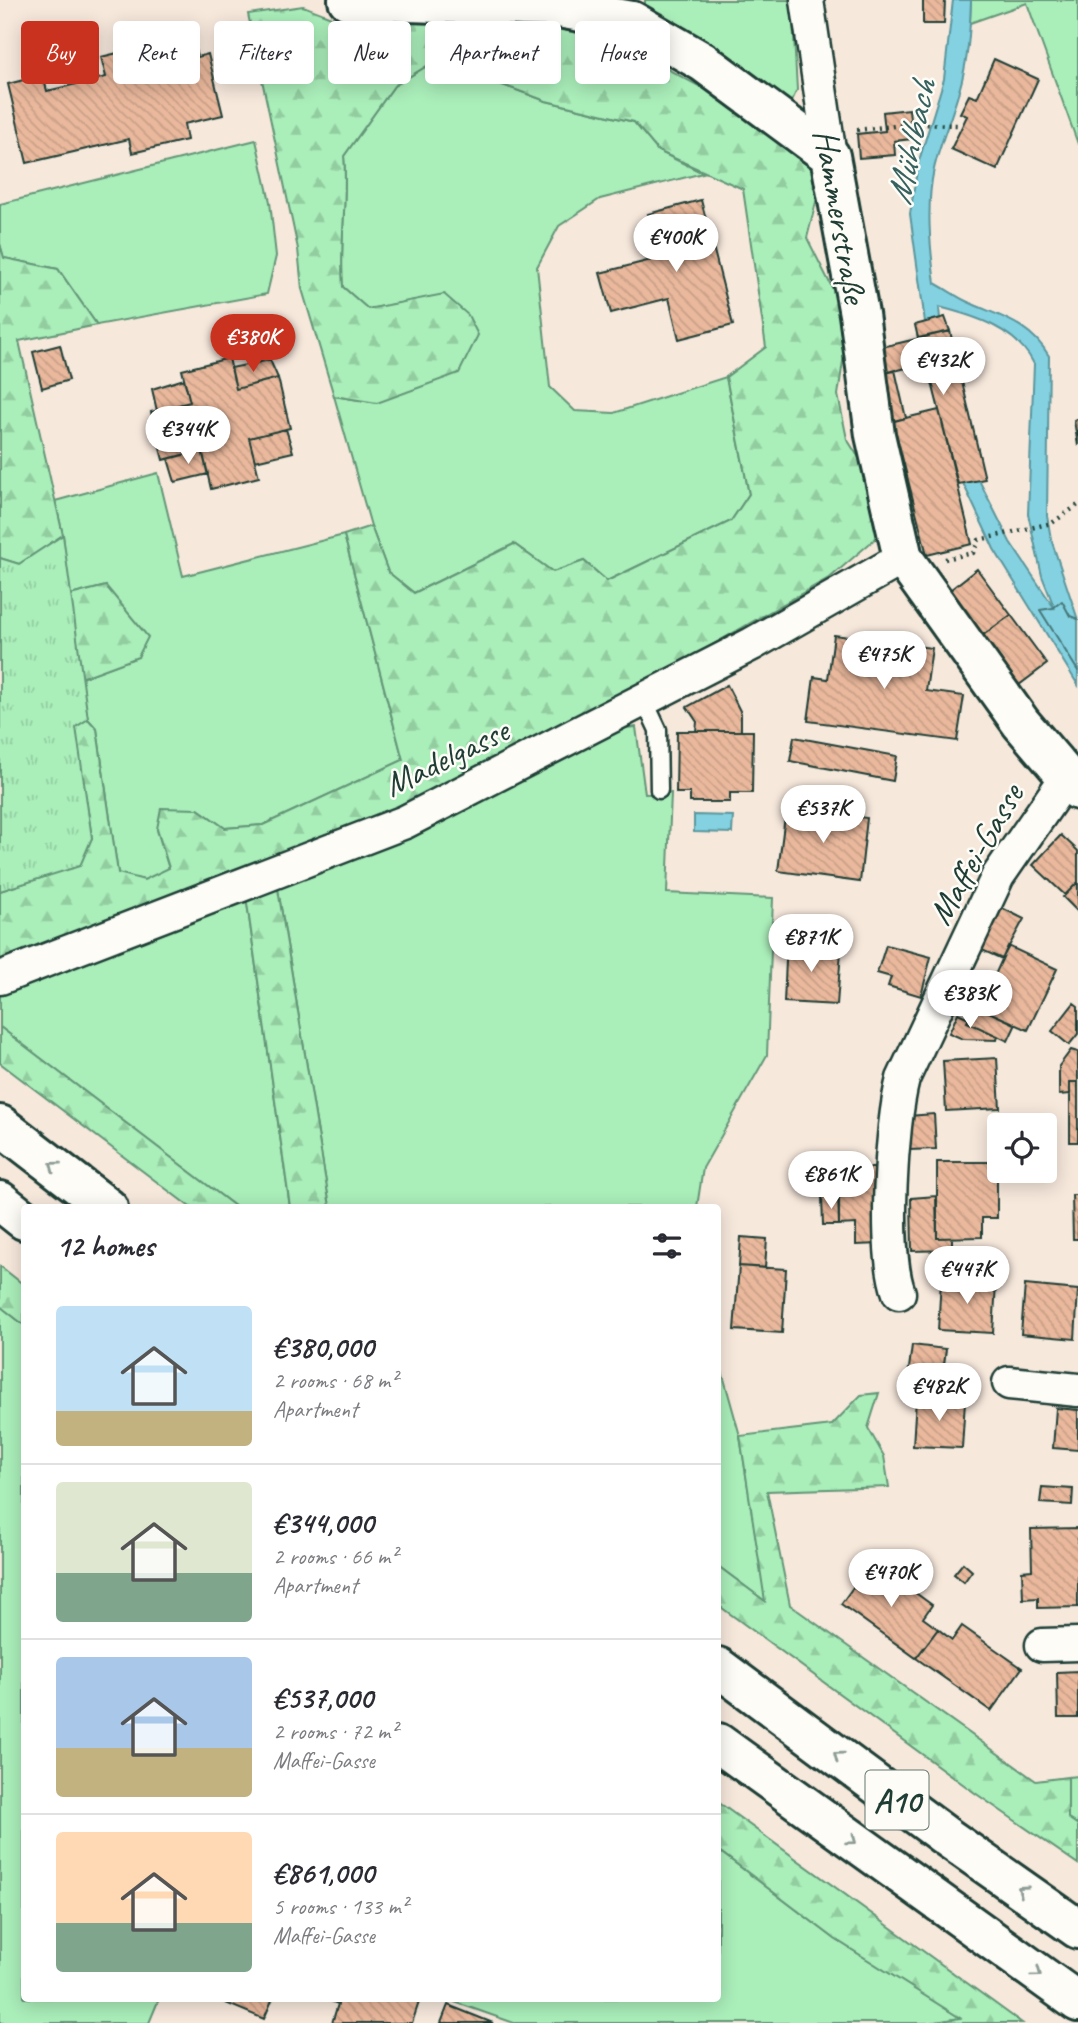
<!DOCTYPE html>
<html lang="en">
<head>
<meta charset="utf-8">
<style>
  body { margin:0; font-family:Caveat,sans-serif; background:#f7f7f7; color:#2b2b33; height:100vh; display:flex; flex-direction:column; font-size:26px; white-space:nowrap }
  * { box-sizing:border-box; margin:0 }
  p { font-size:23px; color:#7c7c81 }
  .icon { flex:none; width:38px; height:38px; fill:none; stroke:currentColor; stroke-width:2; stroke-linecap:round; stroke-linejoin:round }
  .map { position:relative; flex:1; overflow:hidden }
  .side { position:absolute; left:21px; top:1204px; width:700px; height:798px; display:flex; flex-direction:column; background:#fff; border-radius:7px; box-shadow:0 4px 18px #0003 }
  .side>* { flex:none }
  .hud { position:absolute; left:21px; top:21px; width:700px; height:63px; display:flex; gap:14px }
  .controls { position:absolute; left:987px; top:1113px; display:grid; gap:14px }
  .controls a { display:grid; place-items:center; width:70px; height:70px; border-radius:7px; background:#fff; box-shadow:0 4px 18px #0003; font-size:35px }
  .price { position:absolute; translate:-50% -60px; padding:0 16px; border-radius:24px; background:#fff; color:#222; font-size:23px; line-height:46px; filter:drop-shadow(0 2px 4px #0008) }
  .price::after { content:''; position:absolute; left:50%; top:42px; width:21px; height:16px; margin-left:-10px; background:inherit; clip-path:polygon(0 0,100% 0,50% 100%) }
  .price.current { background:#c8321e; color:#fff }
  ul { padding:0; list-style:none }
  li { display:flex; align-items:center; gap:21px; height:175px; padding:0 35px }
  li+li { border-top:2px solid #e1e1e2 }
  li span { display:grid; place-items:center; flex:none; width:196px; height:140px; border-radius:7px; color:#555 }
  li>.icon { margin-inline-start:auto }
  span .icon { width:84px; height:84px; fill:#fffc; stroke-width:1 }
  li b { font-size:30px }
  h2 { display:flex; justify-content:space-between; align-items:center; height:84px; padding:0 35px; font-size:30px }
  .pill { padding:0 24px; border-radius:7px; background:#fff; box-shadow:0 4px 18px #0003; font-size:24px; line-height:63px }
  .pill.current { background:#c8321e; color:#fff }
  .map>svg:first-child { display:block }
  .grass { fill:#aaeeba; stroke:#649677; stroke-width:2 }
  .forest { fill:url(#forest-firs); stroke:#649677; stroke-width:2 }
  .park { fill:url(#park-tufts); stroke:#649677; stroke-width:2 }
  .water { fill:#83d1e1; stroke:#5b969c; stroke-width:2 }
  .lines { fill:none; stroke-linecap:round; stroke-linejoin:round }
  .shore { stroke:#477879; stroke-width:2 }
  .building { fill:url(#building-back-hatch); stroke:#1f3d34; stroke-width:2 }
  .service-casing { stroke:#1f3d34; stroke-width:21 }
  .minor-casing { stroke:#1f3d34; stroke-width:37 }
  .tertiary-casing { stroke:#1f3d34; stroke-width:44 }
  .motorway-casing { stroke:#1f3d34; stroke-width:44 }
  .path { stroke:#1f3d34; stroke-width:4.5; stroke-dasharray:2 5; stroke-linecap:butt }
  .service { stroke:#fdfcf7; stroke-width:16 }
  .minor { stroke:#fdfcf7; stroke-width:32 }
  .tertiary { stroke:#fdfcf7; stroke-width:38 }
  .motorway { stroke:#fdfcf7; stroke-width:38 }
  .oneway { stroke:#8e9c96 }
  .labels { text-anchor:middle; stroke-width:5; stroke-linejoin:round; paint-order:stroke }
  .shield { fill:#fdfcf7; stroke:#62766e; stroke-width:2 }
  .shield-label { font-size:33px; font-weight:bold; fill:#1f3d34 }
  .street-label { font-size:35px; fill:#1f3d34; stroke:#fdfcf7 }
  .water-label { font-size:37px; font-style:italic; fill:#38625f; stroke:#fdfcf7 }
</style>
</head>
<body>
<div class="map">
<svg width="1078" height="2023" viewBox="0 0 1078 2023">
  <defs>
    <pattern id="forest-firs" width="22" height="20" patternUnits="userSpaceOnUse" patternTransform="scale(1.75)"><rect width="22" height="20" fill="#aaeeba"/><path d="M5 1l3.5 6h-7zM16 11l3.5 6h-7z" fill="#92cda0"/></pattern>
    <pattern id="park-tufts" width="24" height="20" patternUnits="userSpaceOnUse" patternTransform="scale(1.75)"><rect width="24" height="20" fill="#aaeeba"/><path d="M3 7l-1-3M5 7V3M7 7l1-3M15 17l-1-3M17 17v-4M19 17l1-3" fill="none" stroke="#92cda0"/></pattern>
    <pattern id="building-back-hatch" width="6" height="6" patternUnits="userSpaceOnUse" patternTransform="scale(1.75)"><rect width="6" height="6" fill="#eab89c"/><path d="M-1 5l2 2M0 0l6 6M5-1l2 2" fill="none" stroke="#c89f87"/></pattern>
  </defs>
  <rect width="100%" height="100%" fill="#f7e8dc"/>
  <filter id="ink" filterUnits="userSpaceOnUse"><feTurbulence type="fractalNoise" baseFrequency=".0143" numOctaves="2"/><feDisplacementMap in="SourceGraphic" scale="14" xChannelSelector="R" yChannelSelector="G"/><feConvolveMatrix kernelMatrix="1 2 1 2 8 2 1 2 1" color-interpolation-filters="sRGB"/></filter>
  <g filter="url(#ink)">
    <path class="grass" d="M645,0H792L797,90L789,107L645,10Z
      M971,0H1078V144L1027,3L970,23Z
      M435,61H465L500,84L546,101L634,122L658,151L703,173L600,199L559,226L537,267L550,387L575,411L614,413L726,377L749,494L731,521L607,581L584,561L553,572L514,544L414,593L388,572L371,526L334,396L377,403L444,295L368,309L343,287C339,243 348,200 344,156L394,86Z
      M256,140L270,202L276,256L267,294L97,325L58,269L4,258L0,244V204Z
      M158,473L183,576L344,535L403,760L263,825L225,828L198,809L157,830L169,869L144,880L118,874L97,729L88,719L81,678L138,657L106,586L70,595L63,535L55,501Z
      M636,727L645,794L671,793L667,893L773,898L767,1055L703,1168L697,1207H330L277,883L614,729Z
      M246,896L290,1207H236L0,1027V993Z
      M0,1306L24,1325V1998L159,1999L149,2023H0Z
      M718,1357L740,1436L766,1602L718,1566Z
      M1078,1776V1825L1068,1818V1777Z
      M718,1850L835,1939L961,2018L930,2023H514L446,1999L718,1998Z"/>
    <path class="forest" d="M303,6L344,22L399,12L503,28L547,25L591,28L712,93L819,170L817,198L807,238L849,321L838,395L847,439L868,472L883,532L832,576L745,626L606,706L403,810L0,962V891L47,876L92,838L75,727L88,719L97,729L118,873L144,880L169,868L157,829L161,808L198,809L225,828L263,825L403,760L344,535L371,526L388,572L414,593L514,544L553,572L584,561L607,581L731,521L749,494L726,377L766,347L743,189L658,151L634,122L546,101L500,84L465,61H435L394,86L344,156C348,200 339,243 343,287L368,309L444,294L468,315L478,335L459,373L377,403L334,396L302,289L298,249L248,14Z
      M0,244L4,258L58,269L97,325L19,341L63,535L19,564L0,558Z
      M106,586L148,637L138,657L81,678L70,595Z
      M277,883L330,1207H290L246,896Z
      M0,1027L236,1207H190L0,1063Z
      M0,1266L24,1285V1325L0,1306Z
      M879,1393L868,1428L884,1456L889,1487L767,1491L790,1605L1036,1781L1068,1777V1818L1078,1825V1864L975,1793L718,1605V1566L765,1601L740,1436L832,1425L861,1395Z
      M718,1802L1022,2023H930L960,2018L835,1939L718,1850Z"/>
    <path class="park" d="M63,535L88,719L76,727L92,838L80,866L0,891V558L19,564Z"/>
    <path class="water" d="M953,0H971C970,31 968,61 959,91C952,117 940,143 934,169C926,205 930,247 935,283C946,289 957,297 968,302C1001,317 1030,323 1049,356L1047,516L1051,539L1078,620V685L994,549L963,483L979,480L1010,542L1055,609L1042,576L1028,514L1034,364C1017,329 975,316 939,307L940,319L925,322L910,214L918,164L944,79Z
      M694,815L733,816L732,833L694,832Z"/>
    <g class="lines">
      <path class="shore" d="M1078,619L1070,616L1062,601L1053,608L1040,610L1078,671"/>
    </g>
    <path class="building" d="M923,0H945L944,24H923Z
      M162,24L189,26L197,57L173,64Z
      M167,41L173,64L208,54L223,115L184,124L187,140L132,153L129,139L27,163L8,84L43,75L47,91L106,77L101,57Z
      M994,59L1038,79L997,170L951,149L967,116L960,113L969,95L977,98Z
      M909,109L912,139L894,141L895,155L859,158L857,134L885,131L883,112Z
      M701,200L733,325L679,339L669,298L611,313L600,273L659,258L648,214Z
      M945,317L950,331L918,338L915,325Z
      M950,331L985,479L958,484L927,363L886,373L882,347Z
      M60,345L69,380L42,388L33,352Z
      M229,358L236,389L278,378L290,428L249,438L259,477L211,489L202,450L163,460L151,412L190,402L182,370Z
      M270,360L278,378L236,389L231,368Z
      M895,370L906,418L891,422L880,374Z
      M184,379L190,402L157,411L152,389Z
      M939,410L972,544L927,555L893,421Z
      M1078,419V446L1074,420Z
      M286,429L293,452L255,461L249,438Z
      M202,450L208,474L175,482L168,459Z
      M977,569L1011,615L983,635L950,590Z
      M1011,615L1047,664L1019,685L983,635Z
      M834,635L932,648L926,691L964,696L957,741L808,721L814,677L828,679Z
      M727,685L741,713V731H696L697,722L687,707Z
      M677,731H753L752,793H730V802H690V793H676Z
      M794,737L897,756L893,781L790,761Z
      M786,808L867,818L860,882L778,871Z
      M1061,835L1078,851V882L1065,895L1033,865Z
      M1078,882V912L1063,897Z
      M1002,908L1024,919L1002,959L982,950Z
      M787,940L822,942L821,950L841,951L837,1005L784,1002Z
      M886,945L931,957L921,996L888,986L891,977L877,973Z
      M1008,946L1057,969L1028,1030L980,1008Z
      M978,998L983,1000L980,1008L1016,1024L1008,1041L967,1022Z
      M1074,1003L1078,1006V1034L1069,1045L1052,1031Z
      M958,1013L969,1018L967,1022L998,1036L997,1040L963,1039L949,1033Z
      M1071,1050L1078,1052V1082H1070V1094L1059,1095V1066Z
      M997,1058L1000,1108L946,1111L943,1061Z
      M1070,1082H1078V1142H1070Z
      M934,1114L936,1149L909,1150L908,1116Z
      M937,1162H997V1218H982V1237L937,1238Z
      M858,1168H878L880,1244L856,1245V1224L839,1225L838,1194L858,1193Z
      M1072,1195H1078V1239H1073Z
      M839,1196V1225H823L822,1197Z
      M936,1196L937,1238H952V1250L912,1251L911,1198Z
      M741,1237L767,1239L765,1268L739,1266Z
      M739,1266L786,1269L782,1333L734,1330Z
      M941,1280L996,1283L993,1333L938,1330Z
      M1025,1285L1078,1290L1075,1339L1021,1334Z
      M912,1345L946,1349L942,1380L908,1376Z
      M916,1398L965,1401L962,1448L913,1446Z
      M1056,1408L1078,1410V1450L1053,1448Z
      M1042,1487L1073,1489L1072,1505L1040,1503Z
      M1078,1528V1607L1038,1608V1598L1023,1599L1022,1571L1032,1570L1031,1529Z
      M872,1561L932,1605L923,1618L938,1629L916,1658L841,1604Z
      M963,1563L972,1571L964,1582L954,1574Z
      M962,1626L1022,1668L991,1711L916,1658L938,1629L952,1640Z
      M1078,1671V1718H1058L1057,1672Z
      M214,1998H273L264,2019Z
      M324,1998H408L419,2002L412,2023H332L338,2004Z
      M448,2005L493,2023H441Z"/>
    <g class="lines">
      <g class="service-casing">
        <path id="service" d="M644,700L658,730L659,790"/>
      </g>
      <g class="minor-casing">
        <path id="minor" d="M807,0L830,156
          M0,978L405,822L752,644L903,558
          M899,1293C883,1251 891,1125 903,1079L998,876L1066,778
          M1009,1383L1078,1390
          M1042,1645L1078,1644"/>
      </g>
      <g class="tertiary-casing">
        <path id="tertiary" d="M348,0L553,7L632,21L703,62L830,156L859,314L875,435L903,558L1021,723L1078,790"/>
      </g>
      <g class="motorway-casing">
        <path id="motorway" d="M0,1125L108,1208
          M0,1201L24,1220
          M718,1667L944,1835L1078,1929
          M718,1743L1078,2002"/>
      </g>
      <path class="path" d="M857,130L914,124L957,125
        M945,559L973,553L979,540L1052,523L1078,505"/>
      <use href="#service" class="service"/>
      <use href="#minor" class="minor"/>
      <use href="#tertiary" class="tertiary"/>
      <use href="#motorway" class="motorway"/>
    </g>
    <defs><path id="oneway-chevron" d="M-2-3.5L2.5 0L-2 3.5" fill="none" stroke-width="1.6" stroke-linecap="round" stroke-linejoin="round" transform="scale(1.75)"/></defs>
    <g class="oneway">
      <use href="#oneway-chevron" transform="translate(54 1166) rotate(-143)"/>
      <use href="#oneway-chevron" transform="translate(838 1756) rotate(-143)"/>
      <use href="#oneway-chevron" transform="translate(852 1840) rotate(36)"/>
      <use href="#oneway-chevron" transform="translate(1022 1890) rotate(-145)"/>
      <use href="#oneway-chevron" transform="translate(1037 1973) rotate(36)"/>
    </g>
  </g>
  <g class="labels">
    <rect class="shield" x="865.5" y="1770.5" width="63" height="59" rx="5"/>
    <g class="shield-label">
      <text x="897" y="1812">A10</text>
    </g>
    <g class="street-label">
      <text transform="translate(841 216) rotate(80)" y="12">Hammerstraße</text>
      <text transform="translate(446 757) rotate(-26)" y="12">Madelgasse</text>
      <text transform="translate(975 854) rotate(-60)" y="12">Maffei-Gasse</text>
    </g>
    <g class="water-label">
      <text transform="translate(910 142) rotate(-78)" y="13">Mühlbach</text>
    </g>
  </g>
</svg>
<div class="controls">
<a><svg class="icon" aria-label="locate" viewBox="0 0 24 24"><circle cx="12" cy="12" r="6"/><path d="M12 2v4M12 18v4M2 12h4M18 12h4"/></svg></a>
</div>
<b class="price" style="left:676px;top:274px">€400K</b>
<b class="price current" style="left:253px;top:374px">€380K</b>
<b class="price" style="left:943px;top:397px">€432K</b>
<b class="price" style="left:188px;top:466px">€344K</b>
<b class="price" style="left:884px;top:691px">€475K</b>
<b class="price" style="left:823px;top:845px">€537K</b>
<b class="price" style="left:811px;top:974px">€871K</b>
<b class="price" style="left:970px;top:1030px">€383K</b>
<b class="price" style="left:831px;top:1211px">€861K</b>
<b class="price" style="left:967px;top:1306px">€447K</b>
<b class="price" style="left:939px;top:1423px">€482K</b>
<b class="price" style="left:891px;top:1609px">€470K</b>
<div class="hud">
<a class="pill current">Buy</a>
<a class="pill">Rent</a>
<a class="pill">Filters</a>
<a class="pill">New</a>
<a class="pill">Apartment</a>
<a class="pill">House</a>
</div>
<section class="side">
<h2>12 homes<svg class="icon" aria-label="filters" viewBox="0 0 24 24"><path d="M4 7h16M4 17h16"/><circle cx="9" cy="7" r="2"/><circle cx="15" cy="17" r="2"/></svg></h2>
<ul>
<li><span style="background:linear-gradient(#bfe0f5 75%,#c2b280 0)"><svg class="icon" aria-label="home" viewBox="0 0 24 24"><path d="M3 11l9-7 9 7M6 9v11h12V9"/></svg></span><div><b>€380,000</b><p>2 rooms · 68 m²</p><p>Apartment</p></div></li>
<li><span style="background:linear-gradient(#dfe7d0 65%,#7fa58c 0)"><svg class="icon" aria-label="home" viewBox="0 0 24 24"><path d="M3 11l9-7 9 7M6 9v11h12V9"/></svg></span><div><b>€344,000</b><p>2 rooms · 66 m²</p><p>Apartment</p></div></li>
<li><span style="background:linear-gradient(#a9c7e8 65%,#c2b280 0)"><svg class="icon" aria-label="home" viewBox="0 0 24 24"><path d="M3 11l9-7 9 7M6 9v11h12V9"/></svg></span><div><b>€537,000</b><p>2 rooms · 72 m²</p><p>Maffei-Gasse</p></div></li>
<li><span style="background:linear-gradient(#ffd9b3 65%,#7fa58c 0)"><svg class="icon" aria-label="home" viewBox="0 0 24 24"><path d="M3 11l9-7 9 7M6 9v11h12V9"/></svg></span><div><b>€861,000</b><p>5 rooms · 133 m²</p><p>Maffei-Gasse</p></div></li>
</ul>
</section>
</div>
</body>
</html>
